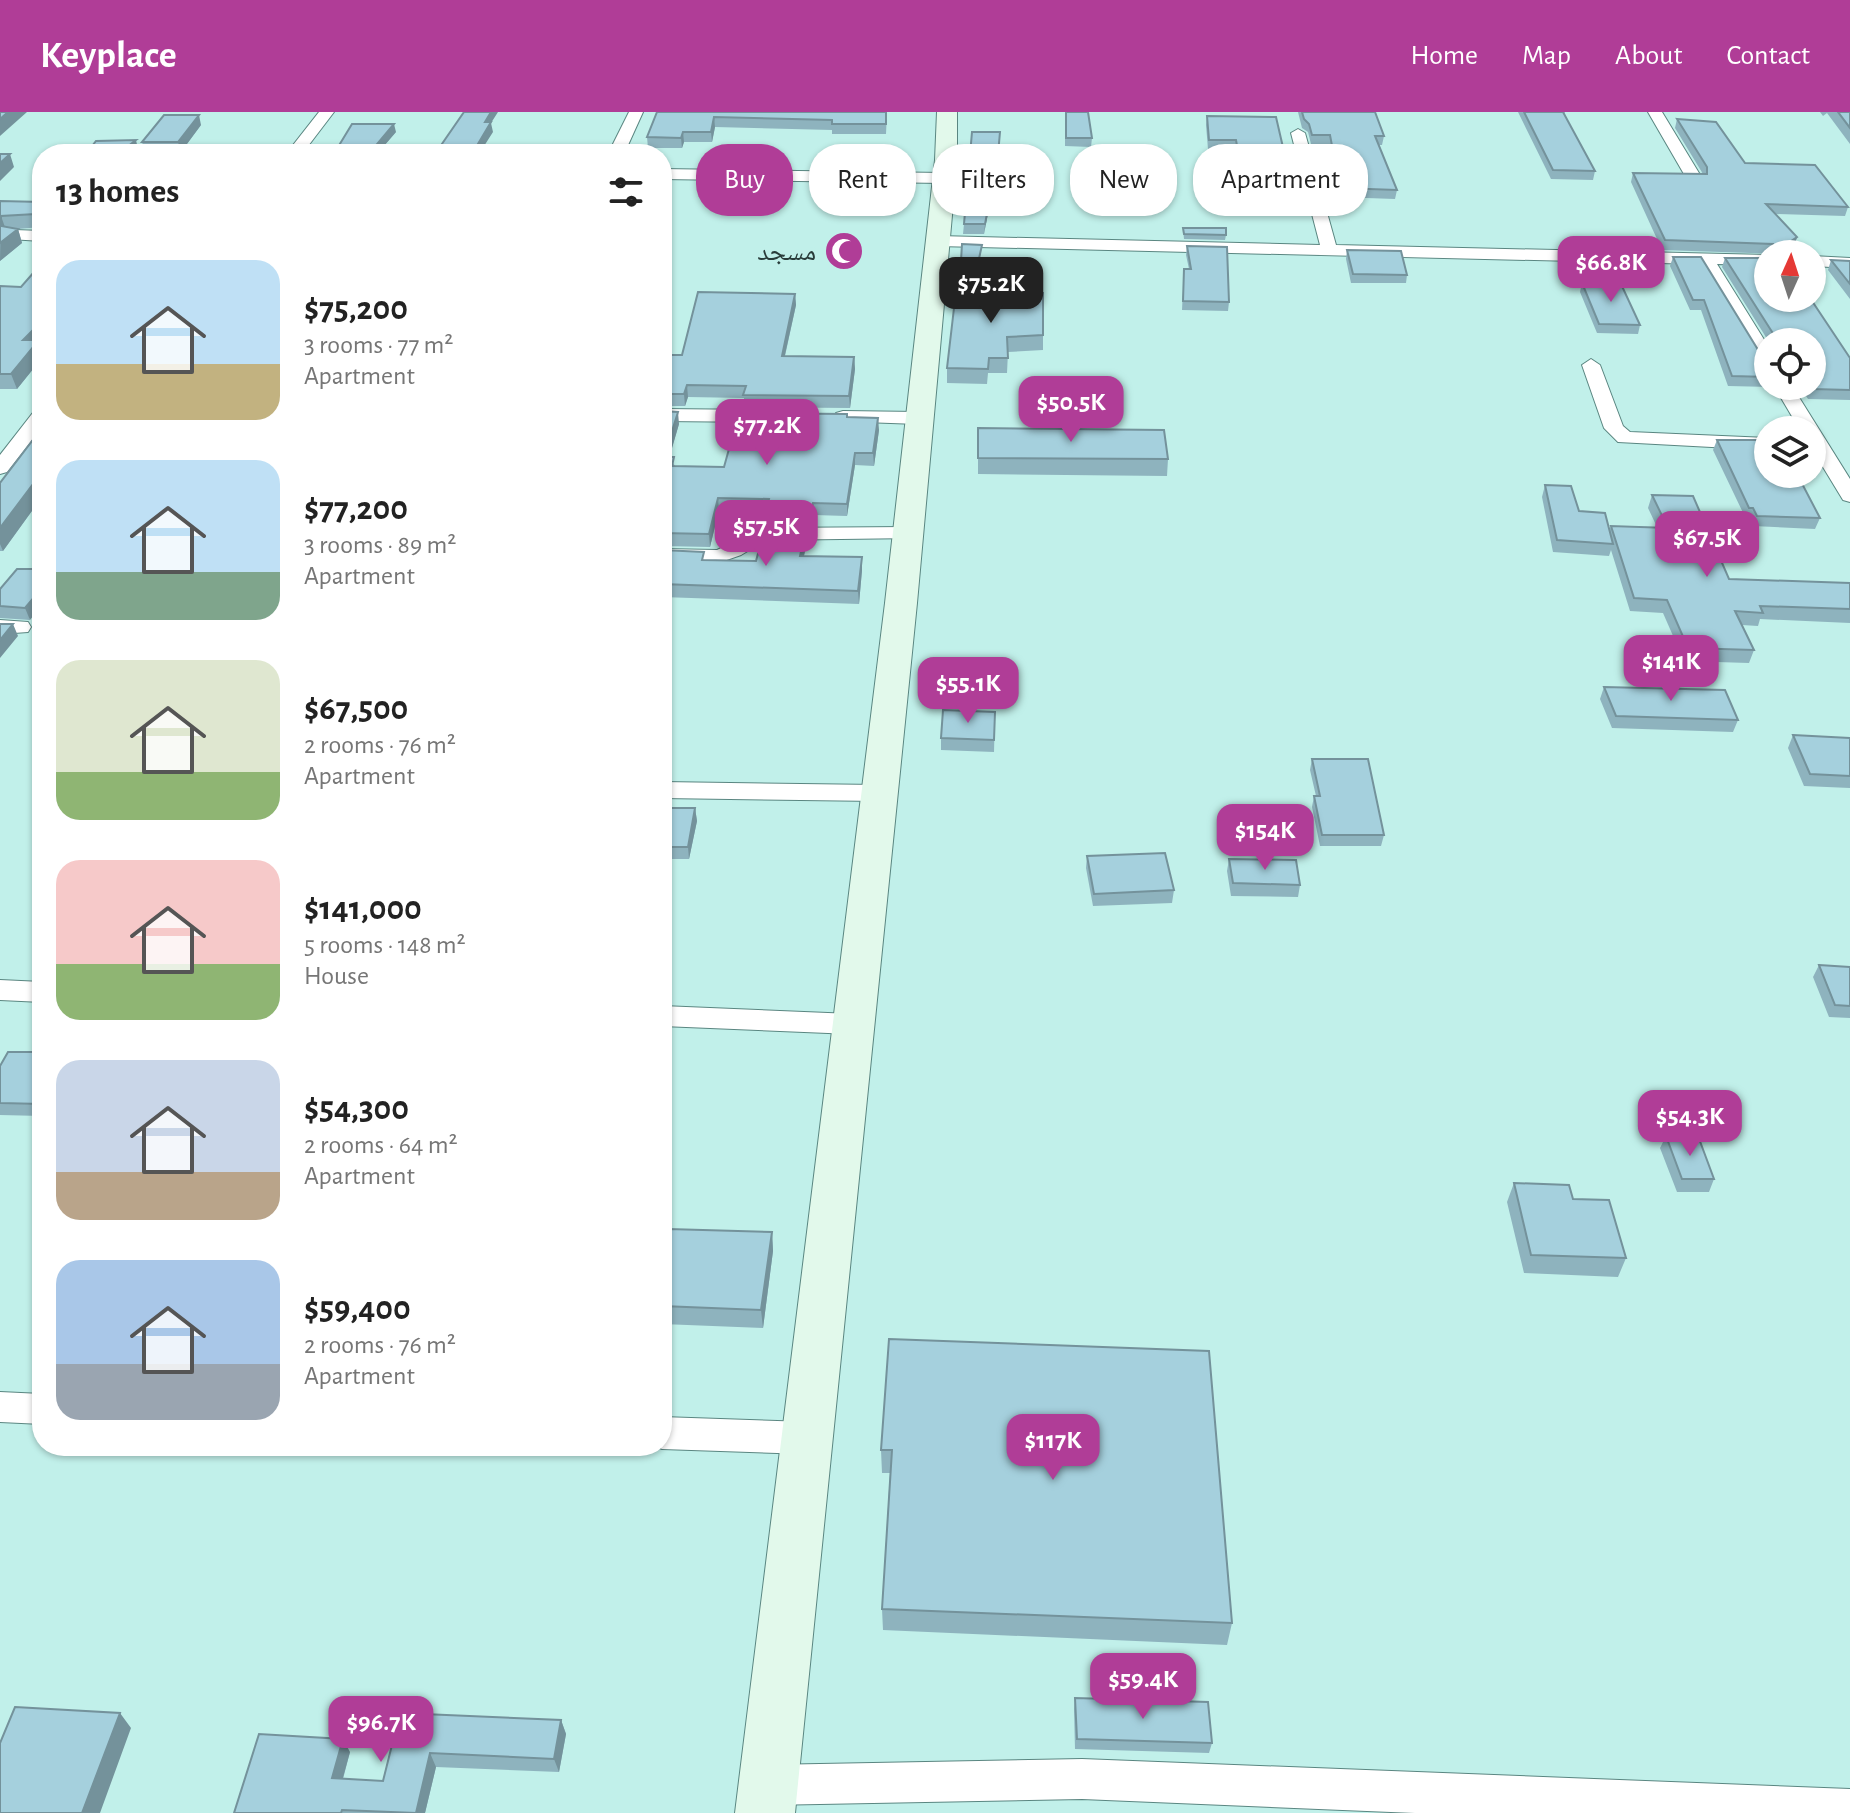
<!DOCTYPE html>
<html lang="en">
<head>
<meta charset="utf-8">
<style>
  body { margin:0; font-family:"Alegreya Sans","Noto Naskh Arabic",sans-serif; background:#f2f2f2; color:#222; height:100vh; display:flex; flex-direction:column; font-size:30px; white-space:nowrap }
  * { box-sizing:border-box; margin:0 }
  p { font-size:26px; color:#767676 }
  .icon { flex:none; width:44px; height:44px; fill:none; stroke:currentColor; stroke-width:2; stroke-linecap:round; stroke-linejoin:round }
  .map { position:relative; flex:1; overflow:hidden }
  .details { position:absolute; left:32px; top:32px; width:640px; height:1312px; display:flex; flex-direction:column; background:#fff; border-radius:32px; box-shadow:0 2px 6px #0004 }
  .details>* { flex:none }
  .banner { position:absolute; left:696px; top:32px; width:760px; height:72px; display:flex; gap:16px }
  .needle { width:52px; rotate:3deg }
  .buttons { position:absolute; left:1754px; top:128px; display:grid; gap:16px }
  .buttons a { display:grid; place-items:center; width:72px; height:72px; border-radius:50%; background:#fff; box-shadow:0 2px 6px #0004; font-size:40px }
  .price { position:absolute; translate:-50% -68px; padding:0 18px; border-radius:16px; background:#b03d97; color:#fff; font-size:26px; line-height:52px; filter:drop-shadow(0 2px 4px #0008) }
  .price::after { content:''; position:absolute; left:50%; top:48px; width:24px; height:18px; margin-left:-12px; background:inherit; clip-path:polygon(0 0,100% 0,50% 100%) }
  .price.selected { background:#222; color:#fff }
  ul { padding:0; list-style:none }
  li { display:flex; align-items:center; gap:24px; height:200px; padding:0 24px }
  li span { display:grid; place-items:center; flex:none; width:224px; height:160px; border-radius:24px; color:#555 }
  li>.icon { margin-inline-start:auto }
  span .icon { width:96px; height:96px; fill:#fffc; stroke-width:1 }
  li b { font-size:34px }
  h2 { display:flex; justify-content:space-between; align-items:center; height:96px; padding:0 24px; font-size:34px }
  .chip { padding:0 28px; border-radius:32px; background:#fff; box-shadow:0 2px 6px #0004; font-size:28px; line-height:72px }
  .chip.selected { background:#b03d97; color:#fff }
  header { display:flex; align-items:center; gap:48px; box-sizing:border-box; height:112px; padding:0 40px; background:#b03d97; color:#fff }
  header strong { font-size:38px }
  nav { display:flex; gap:44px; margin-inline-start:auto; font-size:28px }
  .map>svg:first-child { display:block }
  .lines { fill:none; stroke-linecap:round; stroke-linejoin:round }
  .street-casing { stroke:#5a8681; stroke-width:2 }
  .secondary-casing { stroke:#5a8681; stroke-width:2 }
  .street { fill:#fff; fill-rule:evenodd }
  .secondary { fill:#e2f9eb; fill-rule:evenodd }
  .wall { fill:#8eb3be }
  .shaded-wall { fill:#74929b }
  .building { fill:#a5d0dd; stroke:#74929b; stroke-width:2 }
  .labels { text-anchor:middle; stroke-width:8; stroke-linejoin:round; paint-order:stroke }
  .far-poi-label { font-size:26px; fill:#293c3a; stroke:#c1f0ea; text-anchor:end }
</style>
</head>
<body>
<header>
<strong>Keyplace</strong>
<nav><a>Home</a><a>Map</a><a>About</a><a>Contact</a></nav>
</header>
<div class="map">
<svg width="1850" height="1701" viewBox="0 0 1850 1701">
  <rect width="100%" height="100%" fill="#c1f0ea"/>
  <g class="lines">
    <g class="street-casing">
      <path id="street" d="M319,0H334L302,42H286Z
        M629,0H643L624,42H608Z
        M1648,0H1662L1702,66L1700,69H1688Z
        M1298,17L1305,21L1336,133L1768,143V153L1717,152L1768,234V255L1759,249L1700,152L938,134L930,129L938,124L1320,133L1291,21Z
        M662,57L944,61L952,66L944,71L662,67Z
        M15,118L42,119V129L9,127L7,123L9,119Z
        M1812,144L1850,146V156L1812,154Z
        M1591,247L1600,253L1623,314L1630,320L1768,326V338L1618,330L1604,316L1582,253Z
        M1774,274H1792L1850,367V390L1843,388L1812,337V318H1800Z
        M42,296V315L7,360L0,362V343L35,298Z
        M662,297L773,298L783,304L773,310L662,309Z
        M843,299L918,300L928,306L918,312L836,309L833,305L836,301Z
        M908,415L916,416L919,421L916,426L766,428L741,443L721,450L662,449V437L717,438L764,416Z
        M0,508L28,510L31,515L28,520L0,522Z
        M662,670L878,673L887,675L891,681L887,687L878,689L662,686Z
        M0,868L42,870V890L0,888Z
        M662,894L852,902L862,905L866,912L862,919L852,922L662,914Z
        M0,1280L42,1282V1312L0,1310Z
        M662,1305L808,1310L821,1315L826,1326L821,1337L808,1342L662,1337L655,1334H662Z
        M1082,1647L1850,1677V1701H1415L1082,1687L767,1693L753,1687L747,1673L753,1659L767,1653Z"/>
    </g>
    <g class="secondary-casing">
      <path id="secondary" d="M937,0H957V48L917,491L795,1701H735L885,491L935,48Z"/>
    </g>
    <use href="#street" class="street"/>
    <use href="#secondary" class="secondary"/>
  </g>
  <path class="wall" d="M657,0H887L886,22H832V18L715,15L712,30H684L682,36H648L647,25Z
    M1065,0L1092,26L1091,35L1065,34Z
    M1298,0H1375L1384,24L1382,33H1378L1397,78L1395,87L1338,85L1329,32H1311L1308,20L1302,16Z
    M1518,0H1565L1564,2L1595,59L1593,68L1551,67Z
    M1820,0H1850V32L1827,1L1823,4Z
    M1207,4L1276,5L1294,83L1293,92H1290L1291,95L1290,104H1247L1235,37H1208L1206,13Z
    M1677,7L1745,51L1848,95L1845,104L1775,102L1797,125L1794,135L1783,142L1662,138L1631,70L1633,61L1703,62L1675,16Z
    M201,13L181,40H145L142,30Z
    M396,20L377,42H340L338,35Z
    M1000,20L995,85H991L984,122H963L964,112Z
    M0,89L42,90V115L18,117L22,131L0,149Z
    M1183,116L1226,123L1225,128L1184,127Z
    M962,132L982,133L978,156L960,154Z
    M1187,134L1229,190L1228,199L1182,198L1184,157H1189L1186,143Z
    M1347,138L1407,163L1406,171H1351L1346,147Z
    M1673,145L1760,241L1768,246V274H1772L1771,275L1728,274L1701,198H1690L1670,154Z
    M1725,146L1850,246V288L1808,287L1801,276L1798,274H1812V230H1769L1722,155Z
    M1831,148L1850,149V187L1828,158Z
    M42,151V229L40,231L42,237V246L17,277H0V174L21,175Z
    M1582,171L1640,213L1638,222L1597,221L1580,180Z
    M956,179L1043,223V238L1008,240L1007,261H988L987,272L947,271V256Z
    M795,182L796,193L785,244L854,245L855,257L850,296L744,295V286L688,285L685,294H662V243H682Z
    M42,272V385L3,439H0V371L39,320L34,306L39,298Z
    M662,299L679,312L669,345L675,354L724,355L847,305L879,318L874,354L855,353L847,404L814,403L811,413H767L766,400L719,398L710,435L662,434Z
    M978,316L1168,347L1167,364L978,362Z
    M1717,328L1768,362H1810L1808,366H1799L1820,406L1815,417L1753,414L1750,407H1746L1713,338Z
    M1545,373L1579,399L1609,419L1611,414L1657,415L1648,396L1652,383L1729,467L1850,471V511L1760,507L1758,514L1742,513L1754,538L1749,551L1684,549L1663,501L1630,499L1611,438L1609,444L1553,440L1542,385Z
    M806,418L807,430L804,444L862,445V458L859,492L662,485V438L705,448L756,449Z
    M17,457L30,508L0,506V477Z
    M1604,575L1738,608L1733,620L1612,616L1600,587Z
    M995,600L994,640L941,638V626Z
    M1793,623L1850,626V676L1804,674L1788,636Z
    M1312,647L1384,723L1381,734H1320L1312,695L1314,684H1316L1310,658Z
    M662,696H695L697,709L689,747H662Z
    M1087,744L1174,778L1172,791L1093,794L1086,756Z
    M1229,747L1300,773L1298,785L1231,784L1227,759Z
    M1819,853L1850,855V906L1829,905L1813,865Z
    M42,940V1004L0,1003V954Z
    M1666,1024L1714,1067L1709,1080H1677L1660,1036Z
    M1514,1071L1573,1087L1626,1146L1618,1165L1524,1161L1507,1090Z
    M772,1120L773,1139L763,1216L662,1212V1148Z
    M889,1227L1232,1511L1227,1533L883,1518L882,1497L890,1361H882L881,1338Z
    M1075,1586L1212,1631L1209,1641L1075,1637L1074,1597Z
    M400,1601L561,1608L566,1622L559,1660L436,1655L425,1701H234L350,1640L343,1667L383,1669Z"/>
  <path class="shaded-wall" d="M8,0H27L0,24V7Z
    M491,0H498L491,11L493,20L479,42H472L485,10Z
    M199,3L201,13L181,40L178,30Z
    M714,5L715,15L712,30L711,20Z
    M394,12L396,20L377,42H374L373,37Z
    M683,20L684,30L682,36L681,26Z
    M136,28L138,37L132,42H118Z
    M10,42L14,55L0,69V51Z
    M992,76L991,85L984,122L985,112Z
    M42,97V115L41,116L36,102Z
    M1,104L6,118L18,117L22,131L0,149Z
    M1797,125L1794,135L1783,142H1777L1778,138Z
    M795,182L796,193L782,256V244Z
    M42,209V229L40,231L42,237V246L17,277L11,262L23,228Z
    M854,245L855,257L850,296L849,284Z
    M687,273L688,285L685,294L684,282Z
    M678,300L679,312L666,357L664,345Z
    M878,306L879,318L874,354L873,341Z
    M855,341V353L847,404V392Z
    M42,360V385L3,439L0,432V416Z
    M718,386L719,398L710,435L709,422Z
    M813,391L814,403L811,413V400Z
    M806,418L807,430L801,457L800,444Z
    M862,445V458L859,492L858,479Z
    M42,476V493L30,508L25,496Z
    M13,512L18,524L0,546V528Z
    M695,696L697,709L689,747L688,735Z
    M772,1120L773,1139L763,1216L761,1198Z
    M120,1601L131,1616L100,1701H82Z
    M561,1608L566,1622L559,1660L554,1647Z
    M343,1627L350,1640L339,1680L332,1666Z
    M430,1641L436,1655L425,1701H416Z"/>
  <path class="building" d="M0,0H8L0,7Z
    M464,0H491L485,10H491L472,42H435Z
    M657,0H886V12H832V8L714,5L711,20H683L681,26L647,25Z
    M1066,0H1088L1092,26H1066Z
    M1302,0H1375L1384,24H1375L1397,78L1340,76L1330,23H1312L1309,12L1304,7Z
    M1524,0H1563L1595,59L1553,58Z
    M1838,0H1850V16Z
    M164,3H199L178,30H142Z
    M1207,4L1276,5L1294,83H1287L1291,95H1248L1236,28H1209Z
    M1677,7L1716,10L1745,51L1815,53L1848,95L1766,92L1797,125L1778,138L1781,142H1774L1773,132L1665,128L1633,61L1707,62V55Z
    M352,12H394L373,37L338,35Z
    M972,20H1000L995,76H992L985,112H964Z
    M136,28L118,42H86L96,29Z
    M0,42H10L0,51Z
    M0,89L42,90V97L36,102L1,104V114L18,117L0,131Z
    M1183,116H1226V123L1184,122Z
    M962,132L982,133L978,151L961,149Z
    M1187,134L1227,135L1229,190L1183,189L1184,157H1191Z
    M1347,138L1401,139L1407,163L1353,162Z
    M1673,145H1701L1760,241L1768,246V265L1732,264L1704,188H1693Z
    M1725,146H1768V186H1810L1850,246V278L1812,277L1810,274H1812V230H1773L1774,223Z
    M1831,148L1850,149V172Z
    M42,151V209L23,228H39L11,262H0V174L21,175Z
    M1582,171L1621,172L1640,213L1599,212Z
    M956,179L1043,181V223L1007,225L1008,246H989L988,257L947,256Z
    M698,180L795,182L782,244L854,245L849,284L743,283L746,274L687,273L684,282H662V243H682Z
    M42,272V306H34L39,298L38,277Z
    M662,299L678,300L664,345H674L672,354L724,355L739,301L847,302V305L878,306L873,341H855L847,392L813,391L811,400H766L769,387L718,386L709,422L662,421Z
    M42,316V360L0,416V371Z
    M978,316L1164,318L1168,347L978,346Z
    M1717,328H1768V362H1797L1820,406L1757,404L1753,396H1749Z
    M1545,373L1571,374L1579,399L1605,401L1613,432L1557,428Z
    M1652,383L1693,384L1729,467L1850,471V497L1760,494L1763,501L1735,499L1754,538L1688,536L1667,488L1634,486L1611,414L1668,416Z
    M806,418L800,444L862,445L858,479L662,472V438L704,440L702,448L756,449L764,419Z
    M17,457H42V476L25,496L0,494V477Z
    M0,512H13L0,528Z
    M1604,575L1725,578L1738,608L1616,604Z
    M943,598L995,600L994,628L941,626Z
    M1793,623L1850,626V664L1810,662Z
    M1312,647H1368L1384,723H1322L1314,684H1320Z
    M662,696H695L688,735H662Z
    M1165,741L1174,778L1094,782L1087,744Z
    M1229,747L1296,748L1300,773L1233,771Z
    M1819,853L1850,855V894L1835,893Z
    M8,940H42V992L0,991V954Z
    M1666,1024H1698L1714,1067H1682Z
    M1514,1071L1569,1073L1573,1087L1609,1088L1626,1146L1531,1143Z
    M668,1117L772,1120L761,1198L662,1194V1148Z
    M889,1227L1209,1239L1232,1511L882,1497L892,1338H881Z
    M1075,1586L1208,1590L1212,1631L1077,1627Z
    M15,1595L120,1601L82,1701H0V1631Z
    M400,1601L561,1608L554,1647L430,1641L416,1701L342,1698L341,1701H234L259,1622L343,1627L332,1666L383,1669Z"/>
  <defs>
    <g id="mosque-disc" transform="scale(2)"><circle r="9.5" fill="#b03d97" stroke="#c1f0ea"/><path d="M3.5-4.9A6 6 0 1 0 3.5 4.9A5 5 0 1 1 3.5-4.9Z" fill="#fff"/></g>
  </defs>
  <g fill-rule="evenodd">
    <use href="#mosque-disc" x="844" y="139"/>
  </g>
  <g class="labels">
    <g class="far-poi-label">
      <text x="816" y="148">مسجد</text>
    </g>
  </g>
</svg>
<div class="buttons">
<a><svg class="needle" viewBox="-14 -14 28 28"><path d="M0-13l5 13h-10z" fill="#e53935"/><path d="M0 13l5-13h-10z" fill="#767676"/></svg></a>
<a><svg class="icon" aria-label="locate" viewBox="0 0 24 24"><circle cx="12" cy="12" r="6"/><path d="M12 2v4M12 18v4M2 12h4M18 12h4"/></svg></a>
<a><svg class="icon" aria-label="layers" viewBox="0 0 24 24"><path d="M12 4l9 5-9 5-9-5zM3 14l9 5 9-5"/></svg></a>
</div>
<b class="price" style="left:1611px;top:192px">$66.8K</b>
<b class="price selected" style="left:991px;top:213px">$75.2K</b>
<b class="price" style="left:1071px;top:332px">$50.5K</b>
<b class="price" style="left:767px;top:355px">$77.2K</b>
<b class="price" style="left:766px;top:456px">$57.5K</b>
<b class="price" style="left:1707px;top:467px">$67.5K</b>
<b class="price" style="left:1671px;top:591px">$141K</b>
<b class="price" style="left:968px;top:613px">$55.1K</b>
<b class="price" style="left:1265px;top:760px">$154K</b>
<b class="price" style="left:1690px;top:1046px">$54.3K</b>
<b class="price" style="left:1053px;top:1370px">$117K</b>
<b class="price" style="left:1143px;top:1609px">$59.4K</b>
<b class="price" style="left:381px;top:1652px">$96.7K</b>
<div class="banner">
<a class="chip selected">Buy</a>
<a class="chip">Rent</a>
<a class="chip">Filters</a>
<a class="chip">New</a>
<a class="chip">Apartment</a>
</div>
<section class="details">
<h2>13 homes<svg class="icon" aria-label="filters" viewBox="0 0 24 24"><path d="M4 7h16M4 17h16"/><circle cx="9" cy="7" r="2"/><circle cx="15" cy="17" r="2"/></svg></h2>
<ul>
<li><span style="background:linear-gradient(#bfe0f5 65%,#c2b280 0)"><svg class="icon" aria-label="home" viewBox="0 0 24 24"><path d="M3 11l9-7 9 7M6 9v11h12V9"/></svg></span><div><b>$75,200</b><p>3 rooms · 77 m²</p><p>Apartment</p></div></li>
<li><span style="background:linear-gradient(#bfe0f5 70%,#7fa58c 0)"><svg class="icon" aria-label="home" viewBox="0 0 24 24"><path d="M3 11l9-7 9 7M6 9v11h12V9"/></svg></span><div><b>$77,200</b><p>3 rooms · 89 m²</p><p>Apartment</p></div></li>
<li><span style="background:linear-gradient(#dfe7d0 70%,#8fb573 0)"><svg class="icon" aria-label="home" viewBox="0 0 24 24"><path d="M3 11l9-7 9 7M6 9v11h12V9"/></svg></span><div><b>$67,500</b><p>2 rooms · 76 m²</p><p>Apartment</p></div></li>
<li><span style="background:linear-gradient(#f6c9c9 65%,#8fb573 0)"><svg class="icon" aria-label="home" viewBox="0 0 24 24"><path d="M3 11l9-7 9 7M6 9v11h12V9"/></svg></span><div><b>$141,000</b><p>5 rooms · 148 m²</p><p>House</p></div></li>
<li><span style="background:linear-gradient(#c9d6e8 70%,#b9a48a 0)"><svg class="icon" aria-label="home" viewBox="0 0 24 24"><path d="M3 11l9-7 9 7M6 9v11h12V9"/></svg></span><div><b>$54,300</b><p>2 rooms · 64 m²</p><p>Apartment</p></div></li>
<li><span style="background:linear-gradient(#a9c7e8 65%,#9aa5b1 0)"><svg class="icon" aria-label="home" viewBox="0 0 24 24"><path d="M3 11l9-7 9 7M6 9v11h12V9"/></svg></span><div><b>$59,400</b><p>2 rooms · 76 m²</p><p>Apartment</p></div></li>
</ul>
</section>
</div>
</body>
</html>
